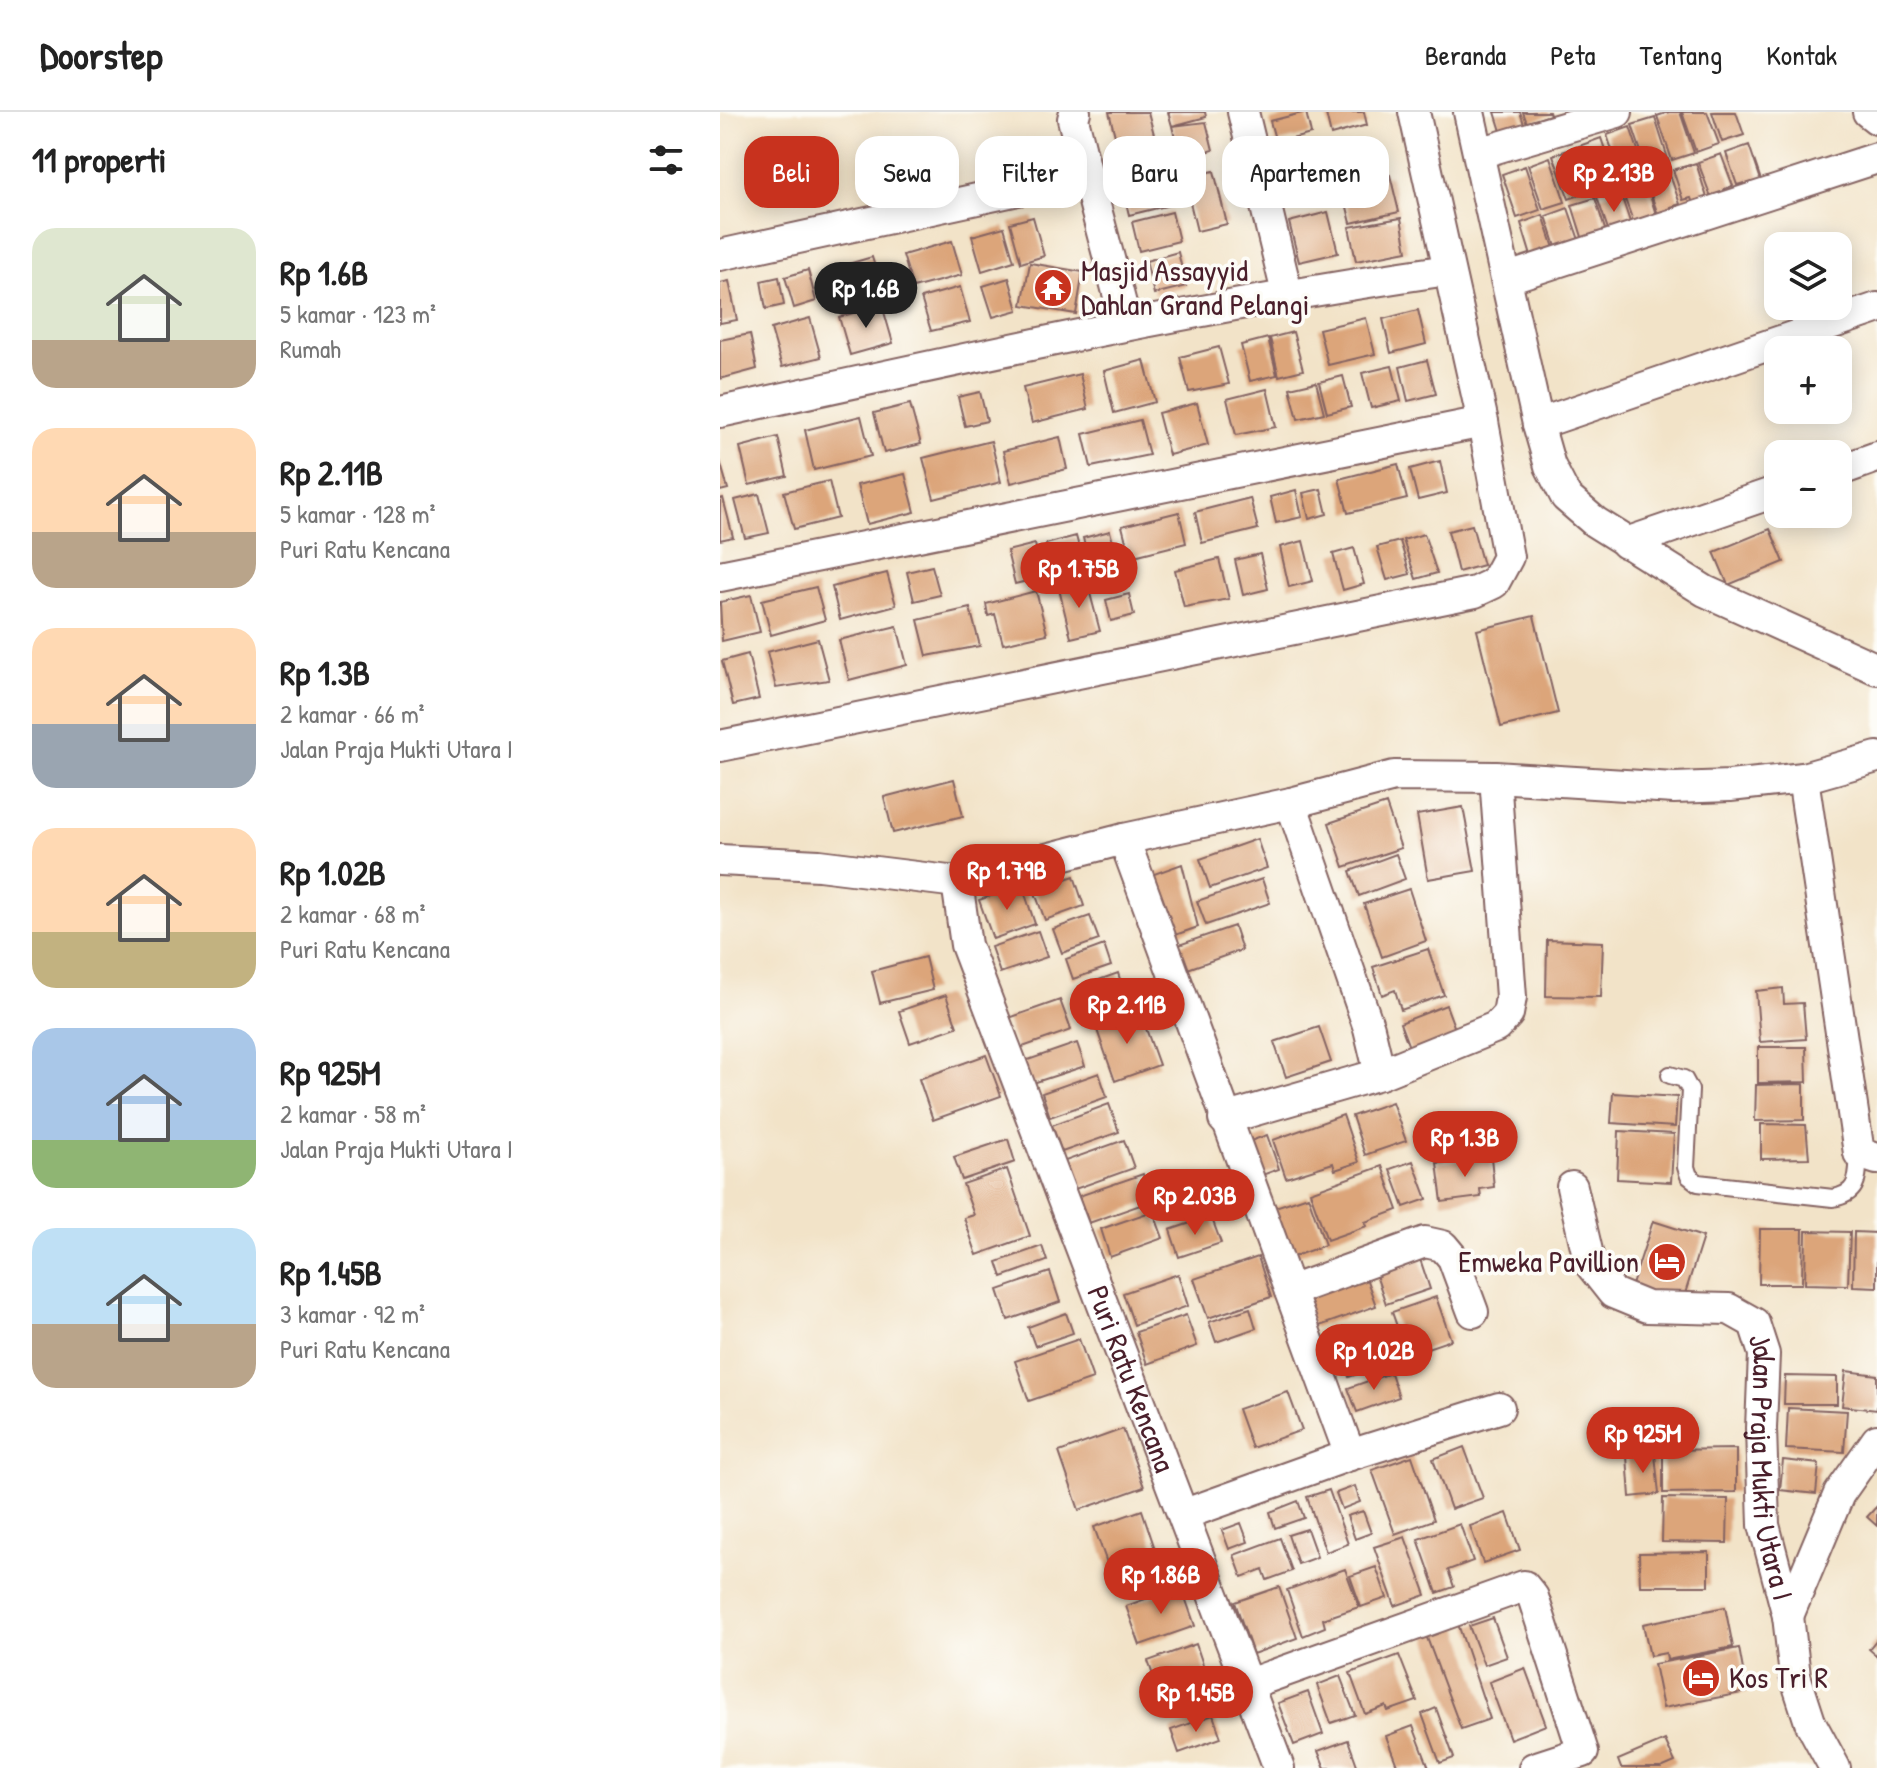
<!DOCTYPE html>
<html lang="id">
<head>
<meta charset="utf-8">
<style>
  body { margin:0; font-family:"Patrick Hand",sans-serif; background:#f6f6f6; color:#222; height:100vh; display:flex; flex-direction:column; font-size:30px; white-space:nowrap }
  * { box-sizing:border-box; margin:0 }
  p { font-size:26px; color:#767676 }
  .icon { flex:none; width:44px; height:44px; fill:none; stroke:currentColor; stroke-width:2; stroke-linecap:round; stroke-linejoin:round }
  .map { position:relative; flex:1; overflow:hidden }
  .details { display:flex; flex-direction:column; background:#fff; width:720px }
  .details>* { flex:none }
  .guide { position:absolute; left:24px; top:24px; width:760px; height:72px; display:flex; gap:16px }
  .tools { position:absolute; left:1044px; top:120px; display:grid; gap:16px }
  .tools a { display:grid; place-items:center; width:88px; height:88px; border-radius:16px; background:#fff; box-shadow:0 4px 20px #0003; font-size:40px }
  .price { position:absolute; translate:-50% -68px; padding:0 18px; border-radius:28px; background:#c8321e; color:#fff; font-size:26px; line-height:52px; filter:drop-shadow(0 2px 4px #0008) }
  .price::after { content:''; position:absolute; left:50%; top:48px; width:24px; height:18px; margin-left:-12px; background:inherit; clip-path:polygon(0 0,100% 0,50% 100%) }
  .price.current { background:#222; color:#fff }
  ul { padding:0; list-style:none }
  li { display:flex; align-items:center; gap:24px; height:200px; padding:0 32px }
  li span { display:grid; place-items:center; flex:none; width:224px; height:160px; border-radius:24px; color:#555 }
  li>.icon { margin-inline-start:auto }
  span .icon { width:96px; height:96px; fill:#fffc; stroke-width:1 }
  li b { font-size:34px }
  h2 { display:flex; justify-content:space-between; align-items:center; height:96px; padding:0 32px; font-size:34px }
  .chip { padding:0 28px; border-radius:24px; background:#fff; box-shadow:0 4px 20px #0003; font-size:28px; line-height:72px }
  .chip.current { background:#c8321e; color:#fff }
  header { display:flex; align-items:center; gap:48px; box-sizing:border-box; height:112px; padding:0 40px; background:#fff; border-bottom:2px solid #e0e0e0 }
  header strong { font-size:38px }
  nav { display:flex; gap:44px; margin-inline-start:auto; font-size:28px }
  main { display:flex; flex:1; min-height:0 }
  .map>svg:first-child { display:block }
  .building { fill:#dca57a }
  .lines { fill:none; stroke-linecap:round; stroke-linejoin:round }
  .lane-casing { stroke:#856462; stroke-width:20 }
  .street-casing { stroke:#856462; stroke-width:34 }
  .lane { stroke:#fff; stroke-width:16 }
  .street { stroke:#fff; stroke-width:30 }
  .labels { text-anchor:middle; stroke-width:7; stroke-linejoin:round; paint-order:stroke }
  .poi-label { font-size:30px; fill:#4a1f2b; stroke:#fdfcf7; text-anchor:start }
  .street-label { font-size:30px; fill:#4a1f2b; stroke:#fdfcf7 }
</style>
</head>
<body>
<header>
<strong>Doorstep</strong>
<nav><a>Beranda</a><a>Peta</a><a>Tentang</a><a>Kontak</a></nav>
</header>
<main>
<section class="details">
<h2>11 properti<svg class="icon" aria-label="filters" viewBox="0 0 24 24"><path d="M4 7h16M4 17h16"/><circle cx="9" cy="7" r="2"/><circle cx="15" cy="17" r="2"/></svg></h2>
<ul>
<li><span style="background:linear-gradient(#dfe7d0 70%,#b9a48a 0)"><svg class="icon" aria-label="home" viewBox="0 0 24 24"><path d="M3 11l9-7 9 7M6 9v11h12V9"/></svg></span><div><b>Rp 1.6B</b><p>5 kamar · 123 m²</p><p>Rumah</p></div></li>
<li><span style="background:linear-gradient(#ffd9b3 65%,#b9a48a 0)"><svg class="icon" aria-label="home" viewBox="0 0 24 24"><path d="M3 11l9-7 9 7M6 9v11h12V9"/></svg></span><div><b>Rp 2.11B</b><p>5 kamar · 128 m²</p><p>Puri Ratu Kencana</p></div></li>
<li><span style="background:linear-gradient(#ffd9b3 60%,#9aa5b1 0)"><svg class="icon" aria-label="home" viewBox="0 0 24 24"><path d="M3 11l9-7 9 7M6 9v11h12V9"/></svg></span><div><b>Rp 1.3B</b><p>2 kamar · 66 m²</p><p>Jalan Praja Mukti Utara I</p></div></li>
<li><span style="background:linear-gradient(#ffd9b3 65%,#c2b280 0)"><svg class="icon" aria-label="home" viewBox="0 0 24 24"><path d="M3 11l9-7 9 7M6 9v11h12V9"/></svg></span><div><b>Rp 1.02B</b><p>2 kamar · 68 m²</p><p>Puri Ratu Kencana</p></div></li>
<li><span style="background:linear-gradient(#a9c7e8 70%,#8fb573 0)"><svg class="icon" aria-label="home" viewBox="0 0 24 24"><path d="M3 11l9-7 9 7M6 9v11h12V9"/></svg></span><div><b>Rp 925M</b><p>2 kamar · 58 m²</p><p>Jalan Praja Mukti Utara I</p></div></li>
<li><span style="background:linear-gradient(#bfe0f5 60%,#b9a48a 0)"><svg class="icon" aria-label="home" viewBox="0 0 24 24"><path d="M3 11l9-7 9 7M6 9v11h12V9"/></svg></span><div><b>Rp 1.45B</b><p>3 kamar · 92 m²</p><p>Puri Ratu Kencana</p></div></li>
</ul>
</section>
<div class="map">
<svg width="1157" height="1656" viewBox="0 0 1157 1656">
  <rect width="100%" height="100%" fill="#fdfcf7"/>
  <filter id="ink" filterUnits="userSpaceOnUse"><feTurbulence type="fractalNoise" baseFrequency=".0125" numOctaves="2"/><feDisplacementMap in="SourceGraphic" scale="16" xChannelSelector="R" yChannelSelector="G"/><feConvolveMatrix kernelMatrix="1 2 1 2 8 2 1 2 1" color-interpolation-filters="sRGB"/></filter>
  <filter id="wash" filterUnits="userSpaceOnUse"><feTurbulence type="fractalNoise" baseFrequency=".006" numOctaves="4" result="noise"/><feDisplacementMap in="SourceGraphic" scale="32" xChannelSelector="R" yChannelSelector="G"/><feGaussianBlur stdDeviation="1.8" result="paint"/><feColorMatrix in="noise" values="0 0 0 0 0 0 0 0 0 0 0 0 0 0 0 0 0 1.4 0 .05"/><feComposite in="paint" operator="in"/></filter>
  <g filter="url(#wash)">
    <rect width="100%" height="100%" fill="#f2e3c8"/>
    <g id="blocks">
      <path class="building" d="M389,0H428L435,26L398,36Z
        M448,0H485L486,5L452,14Z
        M586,0L591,22L556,31L550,9Z
        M616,0H644L647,13L611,23L606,2Z
        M775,0H800L804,12L781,19Z
        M803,0H829L830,3L807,11Z
        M949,0H960L974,41L952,48L937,4Z
        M962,0H987L999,32L976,40Z
        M992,0H1016L1024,23L1002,30Z
        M935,6L949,50L927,57L912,13Z
        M486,10L493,38L460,47L452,14Z
        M910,15L925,59L902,67L887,23Z
        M881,26L896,70L874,78L859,34Z
        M1029,33L1044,77L1028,82L1024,71L1017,73L1006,41Z
        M647,34L652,55L623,62L618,41Z
        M856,35L871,79L849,87L833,43Z
        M1001,42L1013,74L1004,77L1009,88L994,93L978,50Z
        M593,43L604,88L576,95L566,50Z
        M830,45L845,90L823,97L808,53Z
        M976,51L990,95L976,99L971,86L963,88L953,58Z
        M805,54L820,98L797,106L782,62Z
        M494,59L507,112L477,119L464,66Z
        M949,60L960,92L951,95L955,107L941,111L926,68Z
        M670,63L679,100L631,111L622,75Z
        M925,68L939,112L924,118L920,107L913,109L901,76Z
        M445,72L450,93L409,103L404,82Z
        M899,77L910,110L902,113L906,124L892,129L877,85Z
        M875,86L889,130L863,128L852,93Z
        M848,96L859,128L840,147L826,104Z
        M452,100L459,129L419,139L412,110Z
        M608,100L618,141L579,150L569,110Z
        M823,103L838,148L811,144L801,111Z
        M313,105L324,144L301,151L290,111Z
        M681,106L687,139L636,149L629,115Z
        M284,115L294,149L262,159L252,124Z
        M232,129L242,163L193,176L183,143Z
        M458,140L466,174L434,182L426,149Z
        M152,145L162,178L127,189L118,155Z
        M310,151L363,160L356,202L302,193Z
        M88,158L96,189L74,196L65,165Z
        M59,165L64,193L46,197L41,169Z
        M289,166L298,198L273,205L263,174Z
        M9,169L17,208L0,211V171Z
        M240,175L250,210L211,219L201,186Z
        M162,193L173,231L130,243L119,205Z
        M698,198L706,232L671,241L663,207Z
        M90,206L101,245L62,255L51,217Z
        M646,206L655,242L608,253L599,217Z
        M573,220L583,258L559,264L550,226Z
        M30,222L37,257L0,267V228Z
        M548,226L557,263L530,269L521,233Z
        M499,235L509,272L469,280L460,245Z
        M424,248L435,290L394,301L384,259Z
        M707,248L716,282L688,289L680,255Z
        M672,254L681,289L651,296L642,261Z
        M360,262L368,297L312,311L303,276Z
        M623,264L631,295L607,301L599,270Z
        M596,270L604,301L578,307L570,276Z
        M547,277L556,315L516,323L507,287Z
        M260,280L267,309L245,314L238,285Z
        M477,291L488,333L449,343L438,301Z
        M190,292L201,332L164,341L154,301Z
        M141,304L151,344L94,358L85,318Z
        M420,308L429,343L371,355L363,322Z
        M58,325L67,364L29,373L20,335Z
        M340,325L347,357L291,371L283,339Z
        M271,329L281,370L214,387L203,346Z
        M0,349L8,377L0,379Z
        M720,349L727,381L698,388L690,357Z
        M678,352L687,387L628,401L619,367Z
        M185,362L195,400L147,412L137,373Z
        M109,369L118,406L74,417L64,380Z
        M601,377L607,402L589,407L583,381Z
        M576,378L582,405L556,411L550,385Z
        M39,382L49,421L25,426L15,388Z
        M3,386L13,425L0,428V387Z
        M530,386L538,417L482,431L475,400Z
        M459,400L466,431L410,445L402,414Z
        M752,413L763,453L738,460L728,419Z
        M1050,417L1064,450L1008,473L994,440Z
        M390,419L396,443L369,449L363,426Z
        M704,422L717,461L696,467L683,428Z
        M356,424L364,454L333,462L326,432Z
        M583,429L593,469L569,475L560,435Z
        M680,429L690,462L667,468L657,435Z
        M315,432L323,465L295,472L287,439Z
        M634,436L644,472L623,478L613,442Z
        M540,442L548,477L523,483L515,448Z
        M499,447L509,487L464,495L455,458Z
        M212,454L220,483L194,489L187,460Z
        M167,461L176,493L120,508L112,475Z
        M367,470L380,519L351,526L339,477Z
        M96,475L105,508L51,523L42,488Z
        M316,479L327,522L283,532L275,502L268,504L266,492Z
        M409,482L414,503L391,509L386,488Z
        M31,483L40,520L2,529L0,490Z
        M250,496L260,534L207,544L198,508Z
        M814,504L838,601L781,615L757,518Z
        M177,514L187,553L129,568L119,528Z
        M98,527L109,568L56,576L47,540Z
        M28,542L39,587L13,593L2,549Z
        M234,667L243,704L173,721L164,685Z
        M666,692L681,736L624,755L609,711Z
        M743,695L755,759L708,767L697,703Z
        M537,727L547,756L490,776L480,747Z
        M676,742L685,767L639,784L630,759Z
        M462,752L478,815L441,828L420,767Z
        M354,764L364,794L325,808L314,778Z
        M542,767L550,791L486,813L477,789Z
        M302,773L315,812L273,827L259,788Z
        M689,777L706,829L662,845L644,792Z
        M370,804L379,828L342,841L333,817Z
        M514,814L522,838L459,860L450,836Z
        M318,819L327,845L280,861L271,835Z
        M827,828L883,830L881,885L826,884Z
        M384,833L391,854L353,867L346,847Z
        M708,837L724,883L681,898L675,878L662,883L653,855Z
        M205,845L213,878L160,891L152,859Z
        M398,861L407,889L368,902L359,875Z
        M1063,876L1064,892L1083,891L1086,927L1040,930L1036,879Z
        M226,883L237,915L190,931L179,899Z
        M340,888L351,918L297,937L286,907Z
        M726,893L738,925L692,943L680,911Z
        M420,900L439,953L395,969L376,915Z
        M599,915L611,950L566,965L554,930Z
        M357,931L365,954L310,972L302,950Z
        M1038,935H1086L1087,970L1038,971Z
        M266,943L281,984L213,1008L199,967Z
        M379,961L387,985L330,1005L322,981Z
        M1084,972V1008L1035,1009L1036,973Z
        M893,981L957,985L955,1015L891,1011Z
        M672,990L686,1029L645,1043L632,1004Z
        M389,992L399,1020L342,1040L332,1013Z
        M623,1003L639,1050L615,1058L613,1051L566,1066L553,1028Z
        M766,1006L770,1043L718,1049L715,1029L733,1026L731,1010Z
        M1041,1012L1086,1013L1089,1046L1041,1047Z
        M899,1019L954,1022L951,1070L897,1067Z
        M547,1023L559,1057L531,1067L519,1033Z
        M288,1027L295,1050L242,1068L234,1045Z
        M404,1028L414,1056L355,1077L345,1049Z
        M771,1045L774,1075L760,1077L761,1085L722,1090L717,1051Z
        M693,1049L707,1087L684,1095L670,1057Z
        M662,1054L678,1098L645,1110L647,1114L607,1128L590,1080Z
        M287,1057L310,1124L257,1143L244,1106L254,1103L243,1072Z
        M423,1062L432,1089L369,1111L359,1084Z
        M588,1084L605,1133L564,1148L546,1098Z
        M433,1099L443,1126L390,1145L381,1117Z
        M491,1104L501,1131L459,1145L450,1118Z
        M933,1109L983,1125L962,1191L911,1176Z
        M1040,1117H1083L1082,1172H1039Z
        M1086,1119L1130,1120L1128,1173L1085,1172Z
        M1134,1120L1157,1121V1175L1133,1174Z
        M322,1134L327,1149L282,1165L277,1150Z
        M538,1145L551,1185L488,1206L474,1167Z
        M700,1147L710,1177L666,1192L656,1163Z
        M330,1160L340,1190L288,1208L278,1178Z
        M458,1162L468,1194L414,1213L403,1181Z
        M645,1163L656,1194L594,1216L583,1184Z
        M716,1185L731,1228L687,1243L672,1200Z
        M530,1196L536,1216L496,1230L489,1210Z
        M346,1201L353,1221L315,1234L308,1215Z
        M466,1203L477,1234L427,1252L416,1220Z
        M669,1221L679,1248L629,1265L620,1238Z
        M359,1227L373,1267L309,1289L295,1249Z
        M1126,1259L1157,1263V1298L1122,1294Z
        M671,1261L679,1285L637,1300L628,1276Z
        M1065,1264L1117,1265V1292H1064Z
        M568,1280L582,1318L532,1336L518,1297Z
        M1068,1296L1127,1299L1124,1340L1066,1337Z
        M403,1317L424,1375L359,1398L339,1340Z
        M744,1335L763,1386L731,1397L713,1347Z
        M1016,1337V1380L943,1381V1338Z
        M935,1342L939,1382L910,1385L907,1344Z
        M692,1344L714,1408L675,1422L652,1358Z
        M1063,1348L1099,1352L1096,1382L1060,1378Z
        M635,1374L640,1390L622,1397L616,1381Z
        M609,1378L628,1432L606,1440L587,1385Z
        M943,1386L1008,1387L1007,1431L942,1430Z
        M578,1389L584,1406L555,1416L550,1400Z
        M1157,1394V1414L1147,1405Z
        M422,1398L437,1443L390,1459L374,1415Z
        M643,1399L651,1421L635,1427L627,1404Z
        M787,1401L800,1438L763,1451L750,1414Z
        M521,1411L528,1430L509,1437L502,1418Z
        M740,1412L753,1449L728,1458L734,1475L717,1481L698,1427Z
        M587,1417L597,1445L578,1452L568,1423Z
        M685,1425L706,1483L675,1494L654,1435Z
        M560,1426L572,1459L547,1468L543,1457L522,1465L514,1443Z
        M989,1440V1474H920L919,1441Z
        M656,1455L667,1486L641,1495L630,1464Z
        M625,1457L639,1495L603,1507L605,1515L583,1524L567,1478Z
        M461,1474L475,1514L420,1533L406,1494Z
        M559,1475L577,1526L533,1542L515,1490Z
        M1005,1495L1013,1535L947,1548L946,1541L930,1544L923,1512Z
        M773,1506L787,1545L764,1553L749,1514Z
        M738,1512L770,1607L741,1617L706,1523Z
        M1157,1527V1544L1149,1537Z
        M476,1532L494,1585L447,1602L428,1549Z
        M1019,1536L1027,1580L943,1596L934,1552Z
        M679,1543L697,1589L668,1599L666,1594L645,1602L630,1561Z
        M805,1556L826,1613L790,1627L769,1570Z
        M620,1564L635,1603L611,1611L597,1573Z
        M588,1580L603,1622L574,1633L558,1591Z
        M716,1596L734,1646L720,1651L702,1602Z
        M493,1603L501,1626L459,1641L451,1618Z
        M693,1614L709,1656H678L666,1624Z
        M628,1628L638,1656H605L598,1639Z
        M945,1628L955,1650L941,1656H901L898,1648Z"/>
    </g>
  </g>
  <g filter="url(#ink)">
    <use href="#blocks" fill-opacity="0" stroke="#856462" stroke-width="2"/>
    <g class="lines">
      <g class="lane-casing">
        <path id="lane" d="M950,963L964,967L970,978L966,1055L969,1064L978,1071L1113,1086C1140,1081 1137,1065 1139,1041"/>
      </g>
      <g class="street-casing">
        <g id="street">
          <path d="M523,0L567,181"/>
          <path d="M749,0L818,312L830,354L846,385L875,410L985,479L1157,557"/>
          <path d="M1148,0L1157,7"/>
          <path d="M759,41L897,0"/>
          <path d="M367,63L406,211"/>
          <path d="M0,143L367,63L353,7L355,0"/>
          <path d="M788,166L1157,46"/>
          <path d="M0,300C242,247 483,193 728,158"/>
          <path d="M818,312L1157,196"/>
          <path d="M1118,359L1157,345"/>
          <path d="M906,431L1058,379"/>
          <path d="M0,464L763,310"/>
          <path d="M0,634L755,480L774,471L788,445L763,310L694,0"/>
          <path d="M1083,666L1139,1041L1157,1047"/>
          <path d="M404,727L630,1343"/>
          <path d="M0,748L99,753L237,770L404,727L571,691L674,664L775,665L954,676L1010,674L1083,666L1157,645"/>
          <path id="s1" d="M237,770L246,833L559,1656"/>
          <path d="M660,962L776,915L788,902L791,885L775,665"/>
          <path d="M504,1007L660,962L649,916L571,691"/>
          <path id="s2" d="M852,1075L870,1152L893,1181L927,1195L1009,1197L1034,1211L1044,1242L1041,1316L1044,1413L1068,1504L1075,1564L1090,1610L1115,1656"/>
          <path d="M570,1179L705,1130L723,1134L733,1146L753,1200"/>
          <path d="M465,1402L630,1343L779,1296"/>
          <path d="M1068,1504L1119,1382L1157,1328"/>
          <path d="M526,1573L804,1474L813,1485L863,1640L814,1656"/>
        </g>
      </g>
      <use href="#lane" class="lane"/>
      <use href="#street" class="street"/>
    </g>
  </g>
  <defs>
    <g id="temple-disc" transform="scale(2)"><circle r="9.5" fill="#c8321e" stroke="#fdfcf7"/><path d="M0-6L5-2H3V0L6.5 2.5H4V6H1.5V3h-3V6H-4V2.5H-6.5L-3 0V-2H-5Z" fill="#fff"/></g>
    <g id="hotel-disc" transform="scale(2)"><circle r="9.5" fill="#c8321e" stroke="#fdfcf7"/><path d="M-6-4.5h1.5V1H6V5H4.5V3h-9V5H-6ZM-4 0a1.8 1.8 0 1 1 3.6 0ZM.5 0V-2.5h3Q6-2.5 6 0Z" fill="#fff"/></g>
  </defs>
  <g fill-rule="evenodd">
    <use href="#temple-disc" x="333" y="176"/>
    <use href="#hotel-disc" x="947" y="1150"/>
    <use href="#hotel-disc" x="981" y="1566"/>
  </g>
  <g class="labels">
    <g class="poi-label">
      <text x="361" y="169">Masjid Assayyid<tspan x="361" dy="34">Dahlan Grand Pelangi</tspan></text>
      <text x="919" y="1160" text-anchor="end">Emweka Pavillion</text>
      <text x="1009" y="1576">Kos Tri R</text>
    </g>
    <g class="street-label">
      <text dy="10" stroke="none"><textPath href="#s1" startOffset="528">Puri Ratu Kencana</textPath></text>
      <text dy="10" stroke="none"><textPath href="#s2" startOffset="410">Jalan Praja Mukti Utara I</textPath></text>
    </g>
  </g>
</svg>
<div class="tools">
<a><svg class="icon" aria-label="layers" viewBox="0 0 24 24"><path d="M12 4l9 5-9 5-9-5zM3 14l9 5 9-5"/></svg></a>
<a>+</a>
<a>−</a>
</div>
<b class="price" style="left:894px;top:102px">Rp 2.13B</b>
<b class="price current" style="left:146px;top:218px">Rp 1.6B</b>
<b class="price" style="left:359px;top:498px">Rp 1.75B</b>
<b class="price" style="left:287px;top:800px">Rp 1.79B</b>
<b class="price" style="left:407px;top:934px">Rp 2.11B</b>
<b class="price" style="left:745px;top:1067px">Rp 1.3B</b>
<b class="price" style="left:475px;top:1125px">Rp 2.03B</b>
<b class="price" style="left:654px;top:1280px">Rp 1.02B</b>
<b class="price" style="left:923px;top:1363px">Rp 925M</b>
<b class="price" style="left:441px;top:1504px">Rp 1.86B</b>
<b class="price" style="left:476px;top:1622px">Rp 1.45B</b>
<div class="guide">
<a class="chip current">Beli</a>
<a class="chip">Sewa</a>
<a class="chip">Filter</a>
<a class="chip">Baru</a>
<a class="chip">Apartemen</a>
</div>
</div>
</main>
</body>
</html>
